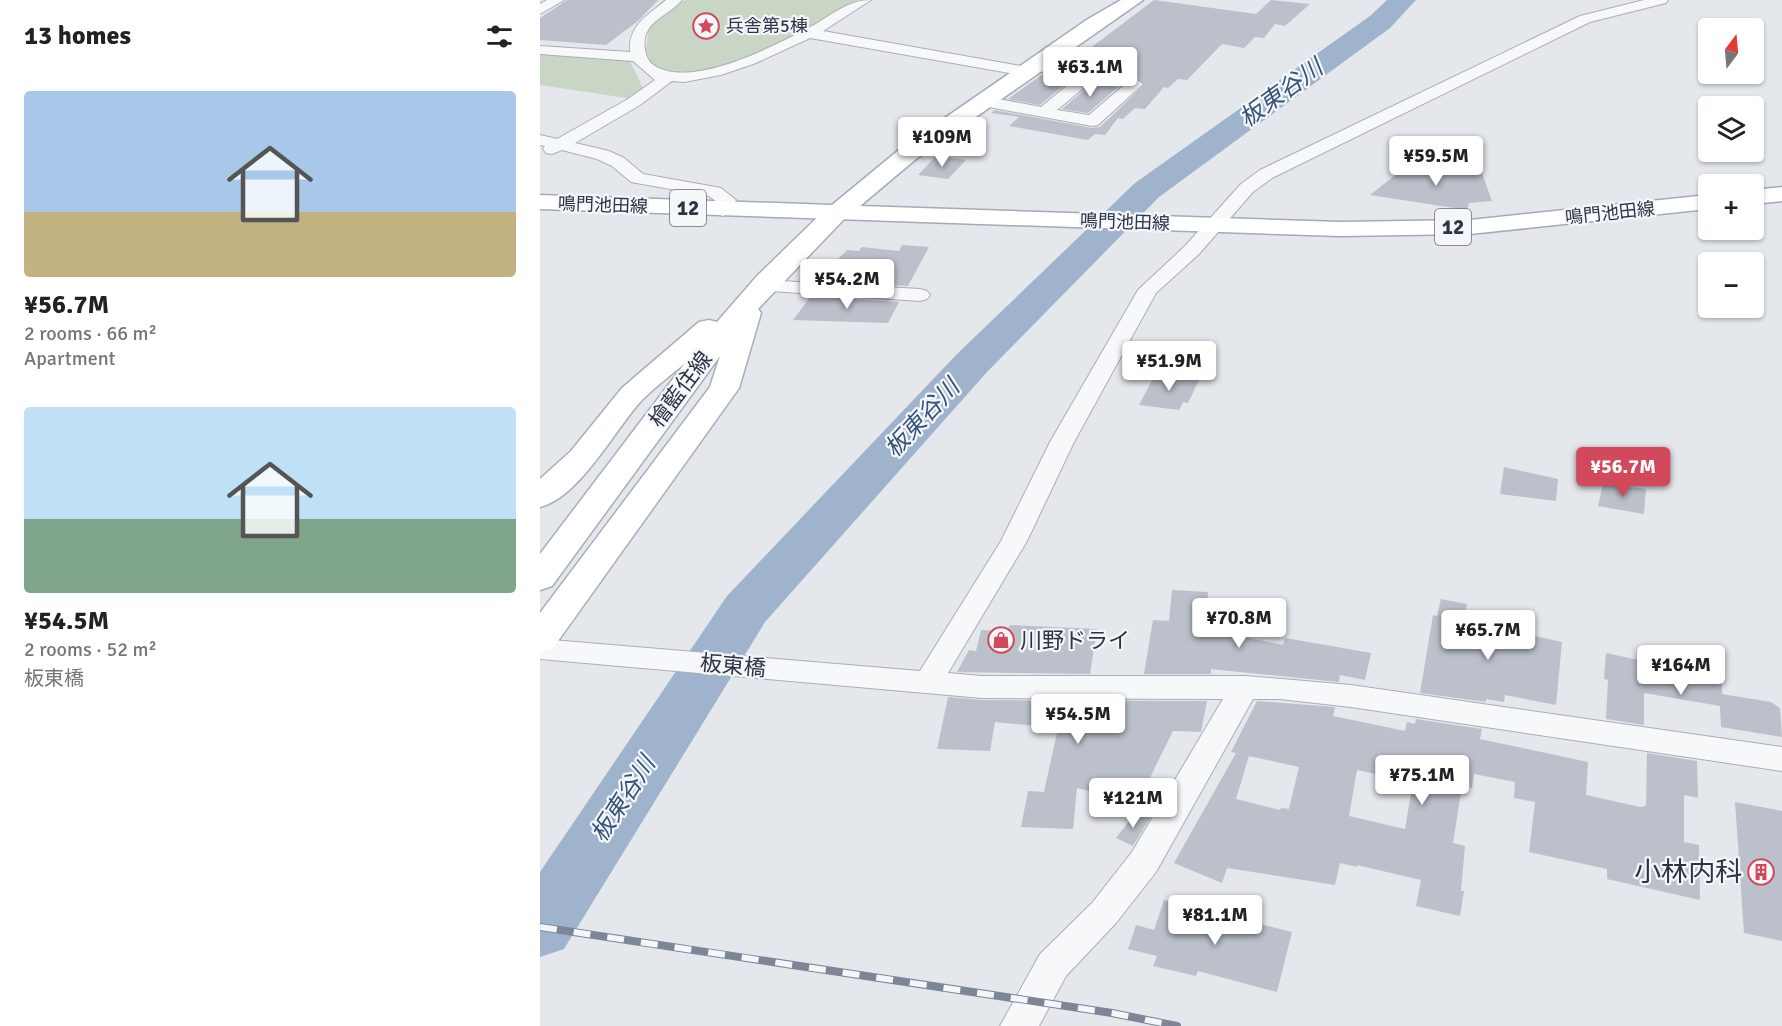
<!DOCTYPE html>
<html lang="en">
<head>
<meta charset="utf-8">
<style>
  body { margin:0; font-family:Signika,"Noto Sans JP",sans-serif; background:#f2f2f2; color:#222; height:100vh; display:flex; flex-direction:column; font-size:22px; white-space:nowrap }
  * { box-sizing:border-box; margin:0 }
  p { font-size:20px; color:#767676 }
  .icon { flex:none; width:33px; height:33px; fill:none; stroke:currentColor; stroke-width:2; stroke-linecap:round; stroke-linejoin:round }
  .map { position:relative; flex:1; overflow:hidden }
  .panel { display:flex; flex-direction:column; background:#fff; width:540px }
  .panel>* { flex:none }
  .needle { width:39px; rotate:16deg }
  .fabs { position:absolute; left:1158px; top:18px; display:grid; gap:12px }
  .fabs a { display:grid; place-items:center; width:66px; height:66px; border-radius:6px; background:#fff; box-shadow:0 2px 4px #0004; font-size:30px }
  .price { position:absolute; translate:-50% -51px; padding:0 14px; border-radius:6px; background:#fff; color:#222; font-size:20px; line-height:39px; filter:drop-shadow(0 2px 3px #0008) }
  .price::after { content:''; position:absolute; left:50%; top:36px; width:18px; height:14px; margin-left:-9px; background:inherit; clip-path:polygon(0 0,100% 0,50% 100%) }
  .price.active { background:#d1495b; color:#fff }
  ul { padding:0; list-style:none }
  li { display:grid; align-content:center; gap:12px; height:318px; padding:0 24px }
  li span { display:grid; place-items:center; height:186px; border-radius:6px; color:#555 }
  li>.icon { margin-inline-start:auto }
  span .icon { width:108px; height:108px; fill:#fffc; stroke-width:1 }
  li b { font-size:26px }
  h2 { display:flex; justify-content:space-between; align-items:center; height:72px; padding:0 24px; font-size:26px }
  main { display:flex; flex:1; min-height:0 }
  .map>svg:first-child { display:block }
  .green { fill:#c9d6c5 }
  .lines { fill:none; stroke-linecap:round; stroke-linejoin:round }
  .river { fill:#9fb4cc; fill-rule:evenodd }
  .building { fill:#bbc0ca; fill-rule:evenodd }
  .street-casing { stroke:#a9aeb7; stroke-width:2 }
  .secondary-casing { stroke:#a9aeb7; stroke-width:3 }
  .primary-casing { stroke:#a3abb8; stroke-width:3 }
  .street { fill:#f7f8fa; fill-rule:evenodd }
  .secondary { fill:#fff; fill-rule:evenodd }
  .primary { fill:#fff; fill-rule:evenodd }
  .rail-casing { stroke:#7d8696; stroke-width:8 }
  .rail { stroke:#f4f6f9; stroke-width:6; stroke-dasharray:17; stroke-linecap:butt }
  .labels { text-anchor:middle; stroke-width:4.5; stroke-linejoin:round; paint-order:stroke }
  .far-poi-label { font-size:18px; fill:#2b3445; stroke:#f4f6f9; text-anchor:start }
  .far-street-label { font-size:18px; fill:#2b3445; stroke:#f4f6f9 }
  .shield { fill:#f4f6f9; stroke:#676e7b; stroke-width:1.5 }
  .shield-label { font-size:21px; font-weight:bold; fill:#2b3445 }
  .street-label { font-size:22px; fill:#2b3445; stroke:#f4f6f9 }
  .poi-label { font-size:22px; fill:#2b3445; stroke:#f4f6f9; text-anchor:start }
  .water-label { font-size:24px; font-style:italic; fill:#34527a; stroke:#f4f6f9 }
  .near-poi-label { font-size:27px; fill:#2b3445; stroke:#f4f6f9; text-anchor:end }
</style>
</head>
<body>
<main>
<section class="panel">
<h2>13 homes<svg class="icon" aria-label="filters" viewBox="0 0 24 24"><path d="M4 7h16M4 17h16"/><circle cx="9" cy="7" r="2"/><circle cx="15" cy="17" r="2"/></svg></h2>
<ul>
<li><span style="background:linear-gradient(#a9c7e8 65%,#c2b280 0)"><svg class="icon" aria-label="home" viewBox="0 0 24 24"><path d="M3 11l9-7 9 7M6 9v11h12V9"/></svg></span><div><b>¥56.7M</b><p>2 rooms · 66 m²</p><p>Apartment</p></div></li>
<li><span style="background:linear-gradient(#bfe0f5 60%,#7fa58c 0)"><svg class="icon" aria-label="home" viewBox="0 0 24 24"><path d="M3 11l9-7 9 7M6 9v11h12V9"/></svg></span><div><b>¥54.5M</b><p>2 rooms · 52 m²</p><p>板東橋</p></div></li>
</ul>
</section>
<div class="map">
<svg width="1242" height="1026" viewBox="0 0 1242 1026">
  <rect width="100%" height="100%" fill="#e4e7ec"/>
  <path class="green" d="M145,0H318L291,18L219,54L164,73L114,69L106,51L109,28Z
    M0,52L90,61L104,90L93,99L0,85Z"/>
  <g class="lines">
    <path class="river" d="M847,0H876L850,28L619,197L447,372L225,622L24,949L0,957V872L187,596L417,354L595,183L830,16Z"/>
  </g>
  <path class="building" d="M27,0H118L98,21L66,45L0,40V18Z
    M614,0L716,14L731,0L770,4L745,26L735,24L724,38L715,37L704,48L682,44L647,80L638,79L628,88L624,87L605,109L595,108L583,119L578,118L565,135L555,134L548,140L469,126L479,117L451,113L454,110L552,128L560,127L605,84L595,77L528,65Z
    M503,74L531,79L500,105L468,99Z
    M553,83L578,87L548,113L522,109Z
    M396,156L426,160L408,179L378,175Z
    M868,165L942,173L952,201L929,203L927,210L830,195Z
    M362,245L389,247L368,286L282,281L288,273H284L307,250L319,251L322,247L359,251Z
    M271,296L359,302L348,323L253,320Z
    M616,373L659,380L648,403L643,402L639,410L599,405Z
    M964,467L1018,479L1016,501L960,494Z
    M1063,484L1106,489L1104,514L1058,506Z
    M632,590L668,592L666,620L697,626L695,635L743,645L745,638L757,640L831,653L825,680L800,675L799,682L671,669V674H604L613,620L629,621Z
    M901,599L927,604L924,621L1022,642L1016,705L965,695L964,702L946,699V702L880,693L893,615L897,616Z
    M470,625L557,629L550,674L417,672L429,650L436,651L441,630L467,631Z
    M1066,653L1141,669V676L1182,684V694L1231,702L1240,708L1242,737L1181,727L1180,706L1104,693V725L1066,719L1068,680L1064,679Z
    M408,697L442,700L667,701L661,732L633,731L598,802L537,788L533,829L481,827L488,791L504,792L518,728L455,722L450,751L397,749Z
    M717,701L795,707L793,716L865,731L867,722L875,724L876,719L942,729L940,739L1048,762L1046,795L1100,807L1106,806L1107,753L1157,761L1158,798L1144,795V842L1159,845L1160,900L1067,879V869L989,852L995,802L974,798L975,782L934,774L932,788L922,786L913,843L925,846L921,891H924L920,916L876,906L881,880L817,865V867L800,863L795,885L687,868L682,883L634,863L696,753L691,752ZM709,756L759,767L749,809L741,808L740,810L696,799ZM817,770L873,782L865,829L809,816Z
    M1195,802L1242,811V941L1204,933Z
    M596,812L610,818L593,846L576,838Z
    M624,900L752,932L737,992L658,971L656,976L613,966L617,956L588,949L596,925L614,930Z"/>
  <g class="lines">
    <g class="street-casing">
      <path id="street" d="M7,0H24L0,14V4Z
        M126,0H142C133,11 115,18 108,30C102,40 104,57 112,64C149,92 238,44 274,25C293,14 309,0 331,0L283,31L487,67L494,61L595,79L603,84L558,125L552,126L443,106L435,101L443,96L501,107L536,78L493,70L486,76L270,38L216,63L181,75L144,82L132,81L100,105L35,143L69,151L84,158L103,174L181,188L196,200L189,214L182,216L173,210L177,202L169,196L91,182L72,166L57,159L22,150L12,154L6,153L3,149L5,146L0,145V135L17,139L88,99L115,80L93,61L0,54V46L90,52C88,25 108,15 126,0ZM552,81L583,86L549,115L517,110Z
        M1104,0H1128L1126,3L1050,22L732,178L713,192L659,254L616,293L534,442L487,541L408,673L442,676H705L811,685L1242,747V771L811,707L740,699H713L616,872L576,923L526,976L499,1026H460L500,954L552,903L592,852L683,699L442,698L0,659V639L380,671L461,541L510,442L598,290L645,246L701,184L720,170L1040,16Z
        M223,280L380,289L387,291L390,295L387,299L380,301L216,290L213,286L216,282Z"/>
    </g>
    <g class="secondary-casing">
      <path id="secondary" d="M296,206L305,208L308,213L305,218L218,309L221,313L199,388L13,648L0,652V613L170,387L180,356L12,586L0,590V554L145,363C131,375 115,387 102,400C75,429 40,497 0,507V479L31,451L82,388L159,322L169,320L177,322L217,276L287,208Z"/>
    </g>
    <g class="primary-casing">
      <path id="primary" d="M581,0H603L376,159L320,206L800,222L930,220L1168,195V209L930,234L800,236L0,209V195L292,205L360,149L548,19Z
        M1242,187V201L1214,204V190Z"/>
    </g>
    <use href="#street" class="street"/>
    <use href="#secondary" class="secondary"/>
    <use href="#primary" class="primary"/>
    <g class="rail-casing">
      <path id="rail" d="M0,927L572,1013L637,1026"/>
    </g>
    <use href="#rail" class="rail"/>
  </g>
  <defs>
    <g id="sight-ring" transform="scale(1.35)"><circle r="9.5" fill="#f4f6f9" stroke="#d1495b" stroke-width="1.5"/><path d="M0-6L1.8-2.2L6-1.7L2.9 1.2L3.7 5.4L0 3.3L-3.7 5.4L-2.9 1.2L-6-1.7L-1.8-2.2Z" fill="#d1495b"/></g>
    <g id="shop-ring" transform="scale(1.35)"><circle r="9.5" fill="#f4f6f9" stroke="#d1495b" stroke-width="1.5"/><path d="M-5-2.5h2.3a2.7 3.5 0 0 1 5.4 0H5L5.5 6h-11ZM-1.5-2.5h3a1.5 2.3 0 0 0-3 0Z" fill="#d1495b"/></g>
    <g id="building-ring" transform="scale(1.35)"><circle r="9.5" fill="#f4f6f9" stroke="#d1495b" stroke-width="1.5"/><path d="M-4-6H4V6H1V3H-1V6H-4ZM-2.5-4.3h1.7v1.8h-1.7ZM.8-4.3h1.7v1.8H.8ZM-2.5-1h1.7V.8h-1.7ZM.8-1h1.7V.8H.8Z" fill="#d1495b"/></g>
  </defs>
  <g fill-rule="evenodd">
    <use href="#sight-ring" x="166" y="26"/>
    <use href="#shop-ring" x="461" y="640"/>
    <use href="#building-ring" x="1221" y="872"/>
  </g>
  <g class="labels">
    <g class="far-poi-label">
      <text x="186" y="32">兵舎第5棟</text>
    </g>
    <g class="far-street-label">
      <text transform="translate(63 205) rotate(2)" y="6">鳴門池田線</text>
      <text transform="translate(1070 213) rotate(-6)" y="6">鳴門池田線</text>
      <text transform="translate(585 222) rotate(2)" y="6">鳴門池田線</text>
    </g>
    <g class="shield">
      <rect x="130" y="190" width="36" height="36" rx="4.5"/>
      <rect x="895" y="209" width="36" height="36" rx="4.5"/>
    </g>
    <g class="shield-label">
      <text x="148" y="215">12</text>
      <text x="913" y="234">12</text>
    </g>
    <g class="street-label">
      <text transform="translate(140 389) rotate(-53)" y="8">檜藍住線</text>
      <text transform="translate(193 665) rotate(5)" y="8">板東橋</text>
    </g>
    <g class="poi-label">
      <text x="480" y="648">川野ドライ</text>
    </g>
    <g class="water-label">
      <text transform="translate(741 93) rotate(-36)" y="8">板東谷川</text>
      <text transform="translate(382 418) rotate(-47)" y="8">板東谷川</text>
      <text transform="translate(83 799) rotate(-57)" y="8">板東谷川</text>
    </g>
    <g class="near-poi-label">
      <text x="1202" y="881">小林内科</text>
    </g>
  </g>
</svg>
<div class="fabs">
<a><svg class="needle" viewBox="-14 -14 28 28"><path d="M0-13l5 13h-10z" fill="#e53935"/><path d="M0 13l5-13h-10z" fill="#767676"/></svg></a>
<a><svg class="icon" aria-label="layers" viewBox="0 0 24 24"><path d="M12 4l9 5-9 5-9-5zM3 14l9 5 9-5"/></svg></a>
<a>+</a>
<a>−</a>
</div>
<b class="price" style="left:550px;top:98px">¥63.1M</b>
<b class="price" style="left:402px;top:168px">¥109M</b>
<b class="price" style="left:896px;top:187px">¥59.5M</b>
<b class="price" style="left:307px;top:310px">¥54.2M</b>
<b class="price" style="left:629px;top:392px">¥51.9M</b>
<b class="price active" style="left:1083px;top:498px">¥56.7M</b>
<b class="price" style="left:699px;top:649px">¥70.8M</b>
<b class="price" style="left:948px;top:661px">¥65.7M</b>
<b class="price" style="left:1141px;top:696px">¥164M</b>
<b class="price" style="left:538px;top:745px">¥54.5M</b>
<b class="price" style="left:882px;top:806px">¥75.1M</b>
<b class="price" style="left:593px;top:829px">¥121M</b>
<b class="price" style="left:675px;top:946px">¥81.1M</b>
</div>
</main>
</body>
</html>
